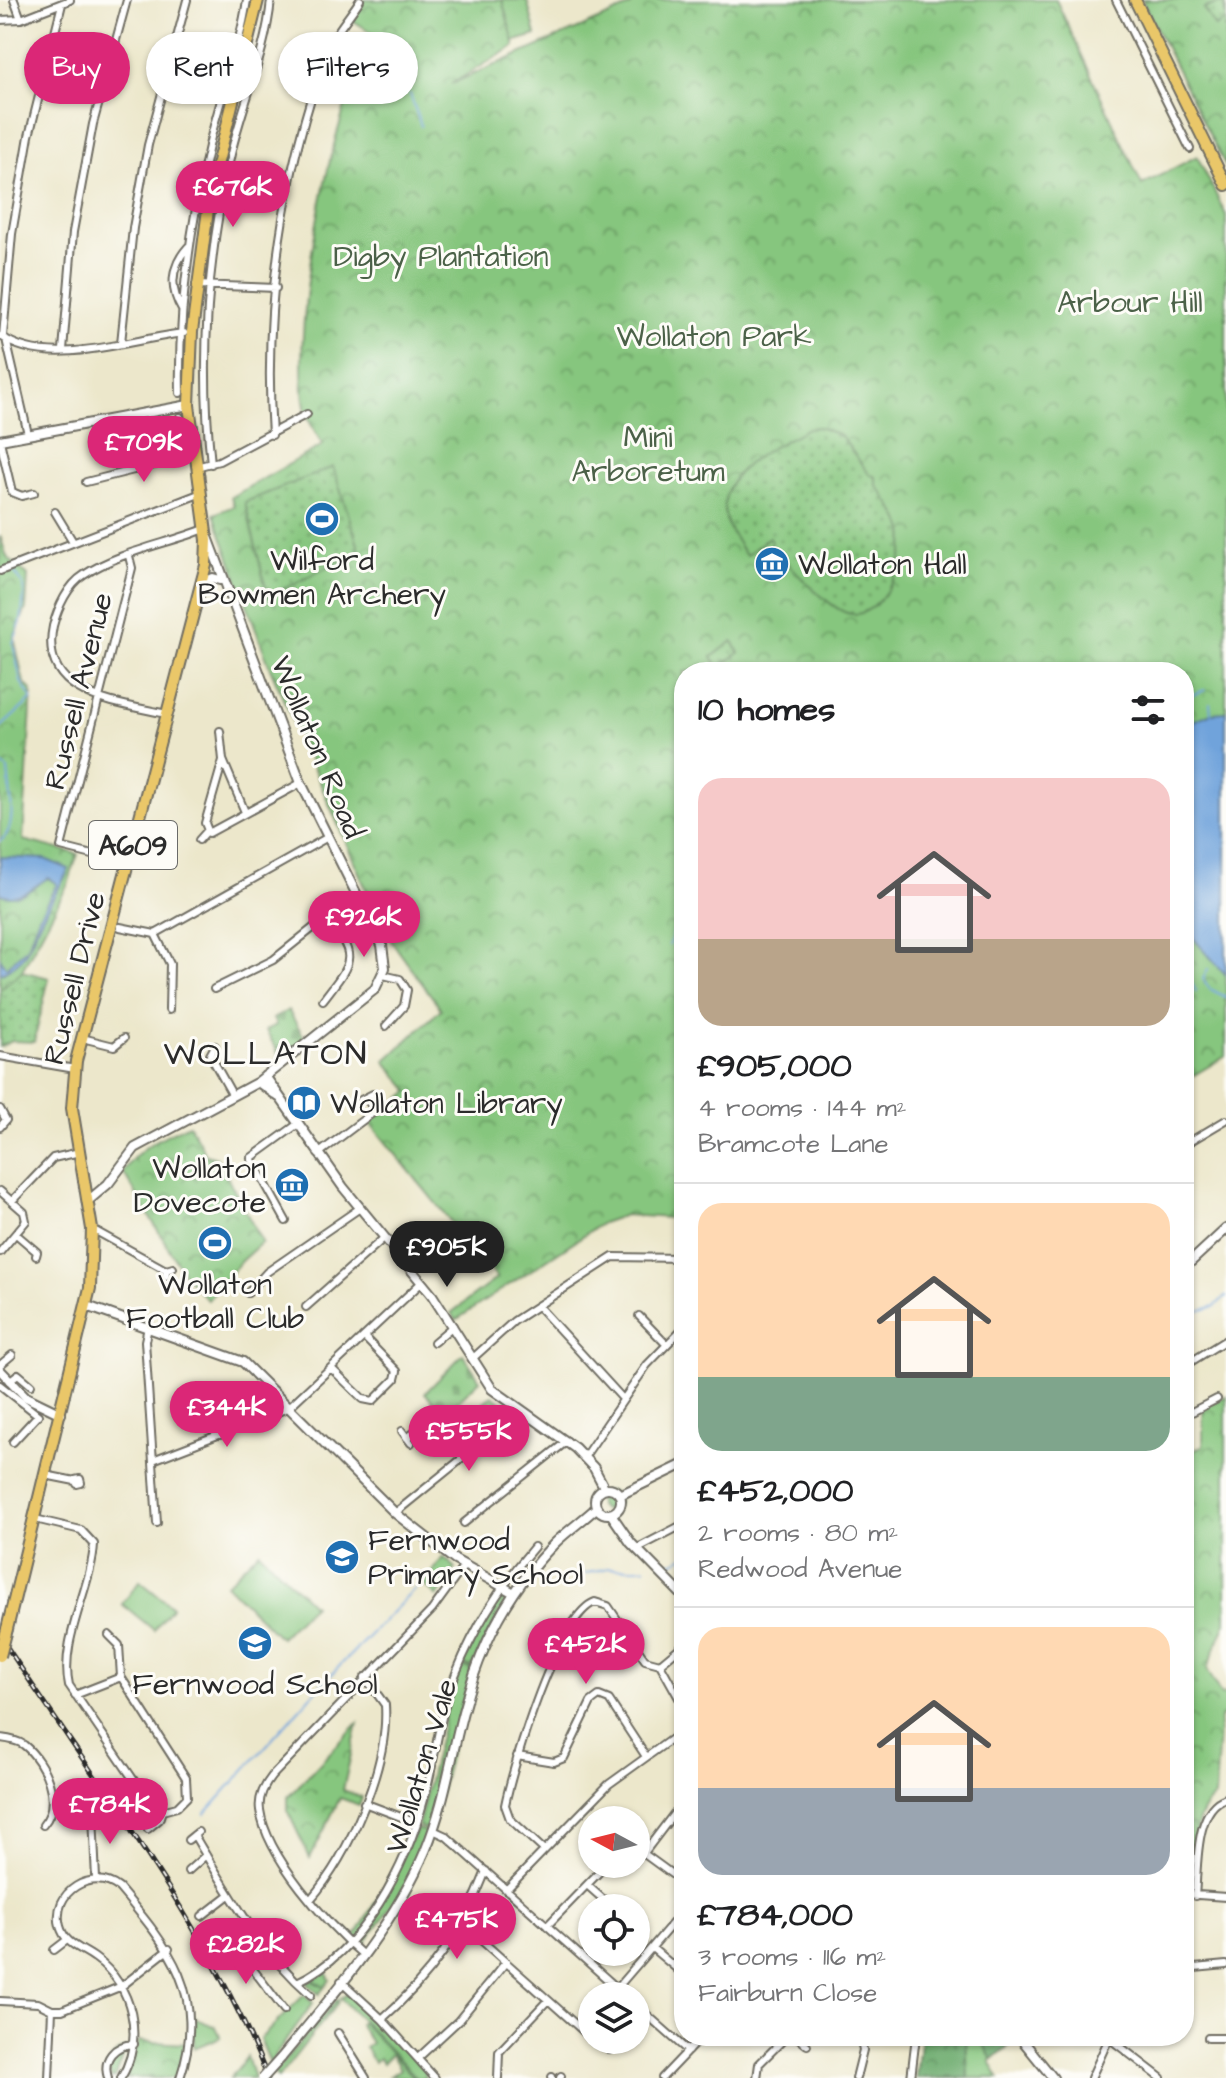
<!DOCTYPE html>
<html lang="en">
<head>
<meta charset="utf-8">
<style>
  body { margin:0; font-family:"Architects Daughter",sans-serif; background:#f2f2f2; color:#202124; height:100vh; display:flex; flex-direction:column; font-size:30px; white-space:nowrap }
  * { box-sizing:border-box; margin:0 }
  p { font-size:26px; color:#757577 }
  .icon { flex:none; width:44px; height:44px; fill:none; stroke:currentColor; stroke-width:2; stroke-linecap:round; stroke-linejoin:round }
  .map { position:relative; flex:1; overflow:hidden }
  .details { position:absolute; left:674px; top:662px; width:520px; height:1384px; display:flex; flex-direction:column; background:#fff; border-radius:32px; box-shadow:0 2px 6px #0004 }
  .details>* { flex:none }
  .guide { position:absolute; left:24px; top:32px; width:530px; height:72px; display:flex; gap:16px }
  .needle { width:52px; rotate:277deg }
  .fabs { position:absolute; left:578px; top:1806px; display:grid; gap:16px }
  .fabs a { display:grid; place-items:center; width:72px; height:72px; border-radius:50%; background:#fff; box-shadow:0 2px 6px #0004; font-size:40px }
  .price { position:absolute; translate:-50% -68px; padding:0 18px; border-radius:28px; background:#db2777; color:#fff; font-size:26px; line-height:52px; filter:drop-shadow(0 2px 4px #0008) }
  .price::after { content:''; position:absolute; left:50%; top:48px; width:24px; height:18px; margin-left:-12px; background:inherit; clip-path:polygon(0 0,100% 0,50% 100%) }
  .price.on { background:#222; color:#fff }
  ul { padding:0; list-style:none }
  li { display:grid; align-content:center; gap:16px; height:424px; padding:0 24px }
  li+li { border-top:2px solid #e0e0e0 }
  li span { display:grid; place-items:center; height:248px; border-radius:24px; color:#555 }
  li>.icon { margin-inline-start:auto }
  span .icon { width:144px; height:144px; fill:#fffc; stroke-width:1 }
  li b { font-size:34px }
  h2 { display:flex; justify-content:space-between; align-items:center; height:96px; padding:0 24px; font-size:34px }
  .pill { padding:0 28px; border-radius:36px; background:#fff; box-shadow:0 2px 6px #0004; font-size:28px; line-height:72px }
  .pill.on { background:#db2777; color:#fff }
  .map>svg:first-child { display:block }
  .grass { fill:#86c67e; stroke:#587854; stroke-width:2 }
  .forest { fill:url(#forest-crowns); stroke:#4c6b4c; stroke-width:2 }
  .cemetery { fill:url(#cemetery-stones); stroke:#587854; stroke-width:2 }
  .park { fill:url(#park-crowns); stroke:#587854; stroke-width:2 }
  .garden { fill:url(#garden-dots); stroke:#587854; stroke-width:2 }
  .water { fill:#6fa3db; stroke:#4d6783; stroke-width:2 }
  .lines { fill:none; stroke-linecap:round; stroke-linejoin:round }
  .stream { stroke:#6fa3db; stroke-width:2 }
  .minor-casing { stroke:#6f6d63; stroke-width:10 }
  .tertiary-casing { stroke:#6f6d63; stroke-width:12 }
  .primary-casing { stroke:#6f6d63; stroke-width:14 }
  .trunk-casing { stroke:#6f6d63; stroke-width:14 }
  .minor { stroke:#fff; stroke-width:6 }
  .tertiary { stroke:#fff; stroke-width:8 }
  .primary { stroke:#eac769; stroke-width:10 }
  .trunk { stroke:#eac769; stroke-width:10 }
  .rail-casing { stroke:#2b2b2b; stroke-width:5 }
  .rail { stroke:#fdfcf7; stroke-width:2; stroke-dasharray:6; stroke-linecap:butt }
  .tertiary-bridge-casing { stroke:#6f6d63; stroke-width:12; stroke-linecap:butt }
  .primary-bridge-casing { stroke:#6f6d63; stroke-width:14; stroke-linecap:butt }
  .tertiary-bridge { stroke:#fff; stroke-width:8 }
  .primary-bridge { stroke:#eac769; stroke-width:10 }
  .labels { text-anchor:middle; stroke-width:6; stroke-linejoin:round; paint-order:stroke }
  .shield { fill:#fdfcf7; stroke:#6a6a68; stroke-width:2 }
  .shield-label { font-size:28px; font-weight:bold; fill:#2b2b2b }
  .park-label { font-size:30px; fill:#4b6148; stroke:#fdfcf7 }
  .poi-label { font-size:30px; fill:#2b2b2b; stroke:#fdfcf7 }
  .street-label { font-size:30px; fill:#2b2b2b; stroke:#fdfcf7 }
  .quarter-label { font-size:34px; letter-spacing:2px; fill:#2b2b2b; stroke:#fdfcf7 }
</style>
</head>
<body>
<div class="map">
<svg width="1226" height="2078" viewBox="0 0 1226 2078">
  <defs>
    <pattern id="forest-crowns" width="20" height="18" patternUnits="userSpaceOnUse" patternTransform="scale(2)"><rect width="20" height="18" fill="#6cab6d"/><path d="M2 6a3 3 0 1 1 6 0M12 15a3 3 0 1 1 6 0" fill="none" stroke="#598b5a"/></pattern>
    <pattern id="cemetery-stones" width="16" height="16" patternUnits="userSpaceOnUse" patternTransform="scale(2)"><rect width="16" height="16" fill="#86c67e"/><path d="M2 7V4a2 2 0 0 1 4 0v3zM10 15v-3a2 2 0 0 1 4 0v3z" fill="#6ea167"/></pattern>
    <pattern id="park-crowns" width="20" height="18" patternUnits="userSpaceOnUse" patternTransform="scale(2)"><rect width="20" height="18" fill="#86c67e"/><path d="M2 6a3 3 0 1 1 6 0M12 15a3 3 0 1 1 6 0" fill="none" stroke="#6ea167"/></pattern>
    <pattern id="garden-dots" width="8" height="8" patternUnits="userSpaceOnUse" patternTransform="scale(2)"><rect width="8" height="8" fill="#86c67e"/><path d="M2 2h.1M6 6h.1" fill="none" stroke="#6ea167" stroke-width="1.8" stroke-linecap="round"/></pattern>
  </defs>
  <rect width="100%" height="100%" fill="#fdfcf7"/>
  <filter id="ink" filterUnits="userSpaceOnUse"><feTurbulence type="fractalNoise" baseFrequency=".0125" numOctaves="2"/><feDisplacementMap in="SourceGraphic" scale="16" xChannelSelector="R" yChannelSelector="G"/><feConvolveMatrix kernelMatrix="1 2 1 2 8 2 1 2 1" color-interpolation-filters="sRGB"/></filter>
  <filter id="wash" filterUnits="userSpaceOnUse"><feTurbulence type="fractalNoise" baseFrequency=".006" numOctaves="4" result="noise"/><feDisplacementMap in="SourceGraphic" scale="32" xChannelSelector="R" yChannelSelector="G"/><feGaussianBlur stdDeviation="1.8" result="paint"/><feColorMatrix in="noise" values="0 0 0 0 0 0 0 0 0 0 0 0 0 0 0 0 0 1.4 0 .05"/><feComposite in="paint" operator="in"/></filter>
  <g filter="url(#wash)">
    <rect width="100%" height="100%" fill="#ece7cb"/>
    <path class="grass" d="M500,0H527L536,35L512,42Z
      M492,1395L511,1409V1414L490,1432L473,1412Z
      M598 1501a10 10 0 1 1 20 0a10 10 0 1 1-20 0Z
      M259,1551L313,1605L280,1638L226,1584Z
      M443,1557L456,1568L437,1597L424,1585Z
      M140,1581L172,1607L154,1630L122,1604Z
      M502,1592L507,1594L506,1599L472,1667L463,1664L480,1625Z
      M461,1666L471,1669L439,1798L426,1829L418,1826L447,1706Z
      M417,1829L427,1832C420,1873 386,1913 363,1946L358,1948L353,1941Z
      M326,1972L330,1980L319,1994L307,1983L310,1980L324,1987L313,1979Z
      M350,1993L425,2071L426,2078H417L340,1998Z
      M304,1995L313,2003L270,2063L260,2039Z
      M337,1999L339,2001L278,2078L274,2073Z
      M194,2018L216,2027L221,2037L194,2048Z
      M362,2022L415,2078L390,2076L400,2069L391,2054L383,2063L380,2058L374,2062L365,2047L371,2043L359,2024Z
      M921,2036H1010L1014,2041L990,2061L999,2078H916Z
      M127,2047L115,2078H111C106,2063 113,2052 127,2047Z
      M247,2057L254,2078H230Z"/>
    <path class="forest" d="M921,2036H966L968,2078H916Z
      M979,2036H1010L1014,2041L992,2060Z"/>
    <path class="cemetery" d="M288,1010L306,1040L281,1059L266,1030L276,1025L273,1019Z
      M463,1354L480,1380L445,1413L425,1393Z"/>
    <path class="park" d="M365,0H502L515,46L451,84L631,6L634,0H1056L1142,185L1197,156L1226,215V1056L1184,1081V672H684V1219L625,1215L602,1223L456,1320L451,1313L497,1278L370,1123L410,1091L385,1061L441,1009L392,942L374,907L270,668L214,514L234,506L231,497L323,445C316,433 307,420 305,407C291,322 330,107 376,35L352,20Z
      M1142,0H1226V167Z
      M0,536L7,557L28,576L26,608L14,638L24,683L32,691L23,840L78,854L68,884L20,974L0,989Z
      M189,1124L206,1155L217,1158L262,1242L241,1261L207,1300L184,1274L123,1172C139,1146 162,1137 189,1124Z
      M1226,1396V1622L1207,1669L1221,1695L1226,1693V1714L1220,1717L1215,1797C1195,1812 1196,1836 1193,1859L1184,1857V1472L1193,1451L1203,1446V1409Z
      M358,1723L343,1790L362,1797L359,1805L340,1798L310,1858L288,1812V1797Z
      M139,2041L185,2044L176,2078H126Z"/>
    <path class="garden" d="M1223,1L1226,20L1215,27L1204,9Z
      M819,427L841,436L869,474L876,477V484C885,498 901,515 904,532C909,558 880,623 847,613C831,608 796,574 786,561L777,560L769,547L772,542L769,537L747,555L744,553C738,543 729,531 726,520C714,470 773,448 808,428Z
      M333,467L360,551L268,597L245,502Z
      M733,641L739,653L719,667L712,657Z
      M22,971L49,978L34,1042L12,1041L0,1047V989Z"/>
    <path class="water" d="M1226,712V975L1184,928V725L1211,713Z
      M0,857L45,859L69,869C62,884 52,899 44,914C27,943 34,956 0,974V958L6,967L27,948L39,916L57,884L48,878C31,888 21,901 0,894Z"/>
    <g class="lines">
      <path class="stream" d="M410,94L421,126
        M1184,698L1205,690
        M1210,703L1211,713
        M0,728L32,699L21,682L13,643L21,622L24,595L23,584L13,570
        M0,764L8,770C9,789 19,829 0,841
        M671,941L669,945L680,918H684
        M1208,969L1203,979L1210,989L1226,997
        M1184,971L1196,991
        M1184,1316L1215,1306L1226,1296
        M661,1563L674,1562L684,1556
        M580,1575L608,1568H645
        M205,1814L321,1685L415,1589"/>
    </g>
  </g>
  <g filter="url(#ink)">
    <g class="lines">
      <g class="minor-casing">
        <path id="minor" d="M14,0L21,19
          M1116,0L1190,149
          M0,20L21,19L70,0
          M196,285L276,288
          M182,310C169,288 171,266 188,247
          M1,336C47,370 130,339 184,333
          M3,336L12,234L29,136L62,4
          M6,339L28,434
          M121,343L133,228L148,145L187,0
          M63,350L73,232L93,124L127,0
          M180,393C178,307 191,221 211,137C222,91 240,47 247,0
          M180,417L184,458
          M272,435C263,309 283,170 327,51C334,33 350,16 360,0
          M0,441L12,492L22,496L34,493
          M211,464C200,362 207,254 231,154C243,102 266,53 271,0
          M196,467L219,461L307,414
          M86,482L194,455
          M55,512L72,540
          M0,571L199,494
          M167,714C118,703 38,697 53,626C58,607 68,585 84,575C118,552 167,544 205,529
          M220,731L223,760
          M245,812L223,760L205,823L209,833L301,783
          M199,840L207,831
          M128,864L61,847L132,568L129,556
          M120,927L155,934L328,837
          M155,934L170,964L169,1010
          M383,975L400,979L407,990L404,1006L386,1026
          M214,989L273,960L333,912L358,897
          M323,1000C350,964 362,957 325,919
          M82,1038L114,1046L124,1038
          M215,1046L210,1055L233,1096
          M0,1056L75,1069
          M361,1100L373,1094
          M0,1109L6,1120L0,1127
          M1184,1145L1226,1120
          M318,1154L375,1111L367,1099
          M0,1191L24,1212L26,1221L0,1252
          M12,1201L53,1158L80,1152
          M286,1221L251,1158L298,1124
          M92,1229L166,1270
          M16,1234L37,1252L36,1256
          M166,1276V1270L173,1268
          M248,1293L267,1272L360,1208
          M538,1306L623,1399
          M306,1307L384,1238
          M639,1316L665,1343
          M148,1327L145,1341L157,1523
          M434,1342L453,1326
          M472,1359L514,1321L613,1257L684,1258
          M0,1365L12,1355
          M1184,1366L1226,1340
          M332,1369L363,1399L373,1401L395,1379L397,1371L364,1337
          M9,1381L18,1374L31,1385
          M0,1385L38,1415L13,1442
          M196,1394L220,1435
          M681,1402L684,1400
          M1184,1416L1217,1399
          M402,1431L411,1443
          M407,1438C442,1411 453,1411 481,1445
          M585,1456L647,1365L684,1327
          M153,1460L288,1408L422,1282
          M45,1475L75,1481
          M80,1479L81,1483L77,1484L75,1480Z
          M395,1513L522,1410
          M35,1519L81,1530L94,1544C92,1586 59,1642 69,1685L148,1801L162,1811L177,1807L187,1797L186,1778L121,1677L119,1645L109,1635
          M464,1523L567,1441
          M636,1549L684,1524
          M684,1644L660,1664L684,1707
          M75,1695L121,1677
          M0,1738C8,1739 17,1740 24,1745C45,1762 63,1802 43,1825
          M517,1756L554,1762L564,1758L591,1702L599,1696L609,1700L645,1755
          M364,1803L417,1823
          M93,1815L96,1879
          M148,1829L159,1820L162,1811
          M433,1830L446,1836L626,1996
          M194,1835C228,1892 260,1951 311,1995
          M188,1840L198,1832
          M636,1848L684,1883
          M544,1850L510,1819L505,1805C513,1766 558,1615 595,1602L608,1606L645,1660L660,1664
          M644,1853L682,1803
          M188,1871L206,1855
          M587,1885L613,1908
          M506,1890L609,1784L684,1730
          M1184,1894L1226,1897
          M1195,1896C1198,1868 1194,1808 1226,1798
          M310,1900C349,1855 389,1766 385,1705L365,1677
          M202,1916L229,1895
          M463,1924L592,2039
          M547,1926L607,1864
          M233,1943L284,2010
          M652,1948L684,1975
          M54,1950L67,1940
          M221,1951L252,1929
          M362,1954C328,1925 266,1856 260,1810C258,1797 264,1786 272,1776L432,1610L464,1566
          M1184,1969L1226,1965
          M341,1981L382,2019L435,2078
          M297,1982C364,1951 407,1865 425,1796C435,1760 438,1723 450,1689C469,1635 497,1590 534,1547
          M617,1988L684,1910
          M0,2001L38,2003L52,2010H62L122,1986L169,1949
          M636,2005L688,2051
          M382,2019C430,1977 463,1931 486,1871
          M636,2027L646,2015
          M338,2033L366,2078
          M796,2036L807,2045
          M1109,2038L1161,2078
          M1208,2038H1226
          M593,2040L609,2050L624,2040
          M418,2058L458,2021L506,1962
          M552,2077V2078
          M49,2078L52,2010
          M108,2078C102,2059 114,2045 134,2044
          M121,2078C145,2039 133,1985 95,1958C82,1948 65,1945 60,1926C51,1892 92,1867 119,1888C170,1948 208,1995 180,2078
          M498,2078L499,2052L548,2000
          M560,2078L561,2076
          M662,2078L702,2036
          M757,2078L759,2064L787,2036
          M856,2078L863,2050L860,2036
          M911,2078L916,2036
          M1091,2078L1110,2036"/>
      </g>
      <g class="tertiary-casing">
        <path id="tertiary" d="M0,440L189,405
          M202,584L213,578L220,580
          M265,1076L343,1187L432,1295L492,1389L575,1448L594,1468L604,1487
          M258,1082L279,1097
          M89,1200L108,1184L135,1148L258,1082L375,989L385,968L382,945L301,783L208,537
          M1184,1268L1226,1229
          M87,1306L243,1362L395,1513L455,1560L514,1593
          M0,1370L26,1397L61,1414
          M595 1501a13 13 0 1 1 26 0a13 13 0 1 1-26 0Z
          M620,1495L684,1464
          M611,1514L631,1543L684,1597
          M1019,2036L1053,2078
          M281,2058C333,1995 394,1926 426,1849C445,1803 451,1755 464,1708C480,1646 509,1590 554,1544C567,1531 582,1521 596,1508"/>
      </g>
      <g class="primary-casing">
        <path id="primary" d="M7,1629L90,1288L92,1229L72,1108L76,1061L206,565L207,540L189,405L192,332L210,194L258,0"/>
      </g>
      <g class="trunk-casing">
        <path id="trunk" d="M1135,0L1226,185"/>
      </g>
      <use href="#minor" class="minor"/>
      <use href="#tertiary" class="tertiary"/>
      <use href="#primary" class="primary"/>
      <use href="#trunk" class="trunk"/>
      <g class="rail-casing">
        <path id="rail" d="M0,1636C93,1780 204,1918 268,2078"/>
      </g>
      <use href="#rail" class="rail"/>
      <g class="tertiary-bridge-casing">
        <path id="tertiary-bridge" d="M263,2078L281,2058"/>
      </g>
      <g class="primary-bridge-casing">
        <path id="primary-bridge" d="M0,1656L7,1629"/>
      </g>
      <use href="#tertiary-bridge" class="tertiary-bridge"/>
      <use href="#primary-bridge" class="primary-bridge"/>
    </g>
  </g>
  <defs>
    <g id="stadium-disc" transform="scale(1.8)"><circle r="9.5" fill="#1f6fb2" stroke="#fdfcf7"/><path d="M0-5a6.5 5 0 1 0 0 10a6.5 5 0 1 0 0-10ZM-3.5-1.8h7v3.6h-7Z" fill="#fff"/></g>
    <g id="museum-disc" transform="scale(1.8)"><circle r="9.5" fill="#1f6fb2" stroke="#fdfcf7"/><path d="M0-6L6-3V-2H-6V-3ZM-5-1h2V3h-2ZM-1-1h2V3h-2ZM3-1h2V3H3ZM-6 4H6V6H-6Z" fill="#fff"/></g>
    <g id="library-disc" transform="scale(1.8)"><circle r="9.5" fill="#1f6fb2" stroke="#fdfcf7"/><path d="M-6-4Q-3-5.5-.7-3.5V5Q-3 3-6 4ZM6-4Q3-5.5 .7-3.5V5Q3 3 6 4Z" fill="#fff"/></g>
    <g id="school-disc" transform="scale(1.8)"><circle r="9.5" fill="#1f6fb2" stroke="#fdfcf7"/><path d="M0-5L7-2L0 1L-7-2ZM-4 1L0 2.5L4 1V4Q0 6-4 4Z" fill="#fff"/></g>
  </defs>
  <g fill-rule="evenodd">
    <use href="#stadium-disc" x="322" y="519"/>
    <use href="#museum-disc" x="772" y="564"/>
    <use href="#library-disc" x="304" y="1103"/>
    <use href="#museum-disc" x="292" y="1185"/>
    <use href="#stadium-disc" x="215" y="1243"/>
    <use href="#school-disc" x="342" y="1557"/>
    <use href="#school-disc" x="255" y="1643"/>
  </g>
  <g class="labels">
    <rect class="shield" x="89" y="821" width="88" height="48" rx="6"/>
    <g class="shield-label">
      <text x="133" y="855">A609</text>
    </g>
    <g class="park-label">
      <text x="441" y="266">Digby Plantation</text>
      <text x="1130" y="312">Arbour Hill</text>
      <text x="714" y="346">Wollaton Park</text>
      <text x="648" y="447">Mini<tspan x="648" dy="34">Arboretum</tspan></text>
    </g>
    <g class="poi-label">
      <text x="322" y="570">Wilford<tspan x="322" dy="34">Bowmen Archery</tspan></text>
      <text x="798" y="574" text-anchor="start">Wollaton Hall</text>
      <text x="330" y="1113" text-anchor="start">Wollaton Library</text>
      <text x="266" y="1178" text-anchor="end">Wollaton<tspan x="266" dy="34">Dovecote</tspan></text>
      <text x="215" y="1294">Wollaton<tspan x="215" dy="34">Football Club</tspan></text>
      <text x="368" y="1550" text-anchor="start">Fernwood<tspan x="368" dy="34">Primary School</tspan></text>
      <text x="255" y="1694">Fernwood School</text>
    </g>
    <g class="street-label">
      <text transform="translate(78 691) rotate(-76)" y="10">Russell Avenue</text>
      <text transform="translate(318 747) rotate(67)" y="10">Wollaton Road</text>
      <text transform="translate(74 978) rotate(-76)" y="10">Russell Drive</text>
      <text transform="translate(421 1766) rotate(-73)" y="10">Wollaton Vale</text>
    </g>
    <g class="quarter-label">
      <text x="266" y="1064">WOLLATON</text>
    </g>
  </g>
</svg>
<div class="fabs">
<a><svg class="needle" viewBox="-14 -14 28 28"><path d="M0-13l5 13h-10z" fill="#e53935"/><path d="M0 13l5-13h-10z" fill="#757577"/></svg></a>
<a><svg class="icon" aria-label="locate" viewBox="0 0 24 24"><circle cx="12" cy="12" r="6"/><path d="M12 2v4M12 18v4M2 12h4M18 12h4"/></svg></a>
<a><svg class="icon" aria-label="layers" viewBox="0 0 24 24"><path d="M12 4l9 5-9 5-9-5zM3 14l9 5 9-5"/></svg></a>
</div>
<b class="price" style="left:233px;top:229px">£676K</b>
<b class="price" style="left:144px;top:484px">£709K</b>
<b class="price" style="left:364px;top:959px">£926K</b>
<b class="price on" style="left:447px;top:1289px">£905K</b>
<b class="price" style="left:227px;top:1449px">£344K</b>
<b class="price" style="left:469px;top:1473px">£555K</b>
<b class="price" style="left:586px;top:1686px">£452K</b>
<b class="price" style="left:110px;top:1846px">£784K</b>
<b class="price" style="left:457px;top:1961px">£475K</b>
<b class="price" style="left:246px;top:1986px">£282K</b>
<div class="guide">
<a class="pill on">Buy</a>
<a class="pill">Rent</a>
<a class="pill">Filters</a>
</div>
<section class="details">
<h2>10 homes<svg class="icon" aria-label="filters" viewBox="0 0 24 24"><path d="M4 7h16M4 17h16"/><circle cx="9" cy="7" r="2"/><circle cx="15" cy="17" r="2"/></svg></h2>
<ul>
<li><span style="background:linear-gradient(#f6c9c9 65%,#b9a48a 0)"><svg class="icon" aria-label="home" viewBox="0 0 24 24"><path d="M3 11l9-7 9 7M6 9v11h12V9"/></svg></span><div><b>£905,000</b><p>4 rooms · 144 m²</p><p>Bramcote Lane</p></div></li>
<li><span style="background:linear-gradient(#ffd9b3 70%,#7fa58c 0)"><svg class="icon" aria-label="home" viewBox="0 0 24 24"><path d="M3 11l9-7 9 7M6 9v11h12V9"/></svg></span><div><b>£452,000</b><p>2 rooms · 80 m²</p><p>Redwood Avenue</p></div></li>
<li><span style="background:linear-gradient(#ffd9b3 65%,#9aa5b1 0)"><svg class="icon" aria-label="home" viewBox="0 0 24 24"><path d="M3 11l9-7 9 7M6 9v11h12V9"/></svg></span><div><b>£784,000</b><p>3 rooms · 116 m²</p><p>Fairburn Close</p></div></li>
</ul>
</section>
</div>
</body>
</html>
